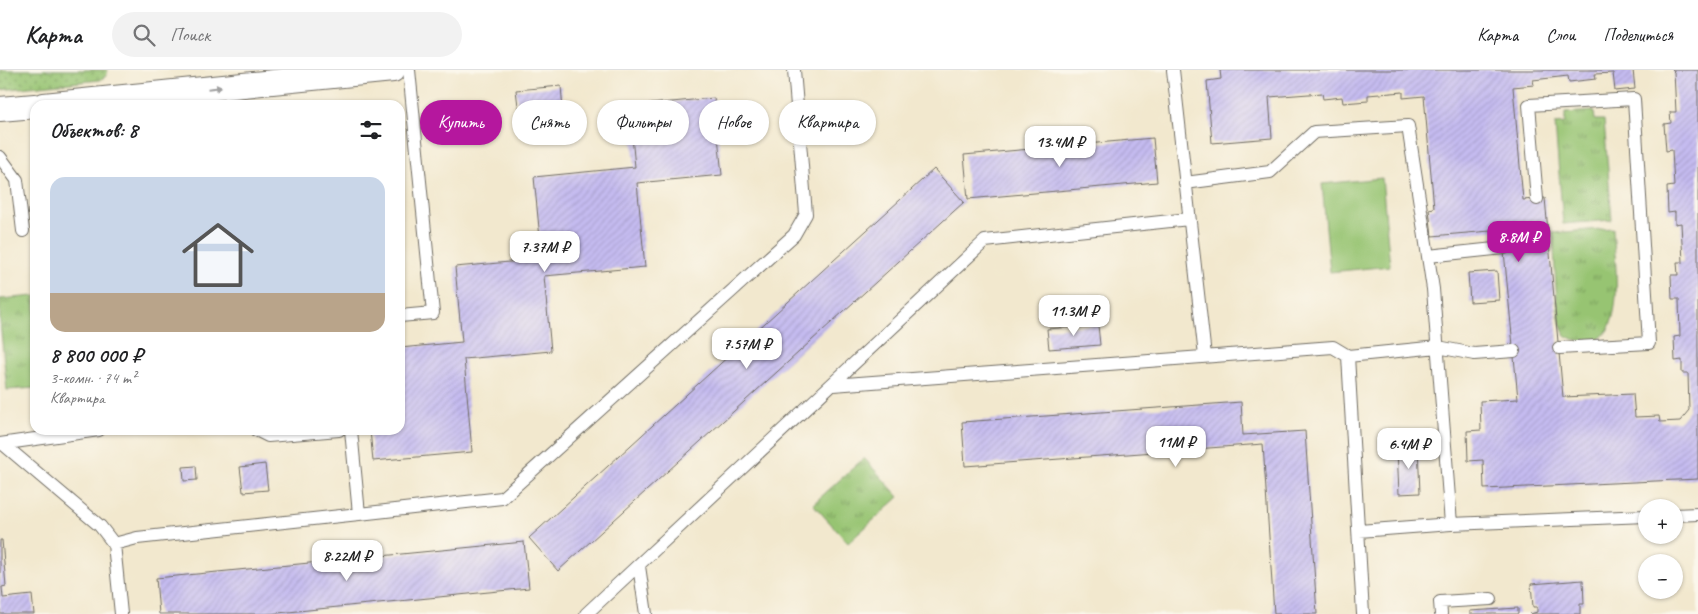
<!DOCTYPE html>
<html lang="ru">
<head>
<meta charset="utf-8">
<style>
  body { margin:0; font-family:Caveat,sans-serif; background:#f2f2f2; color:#202124; height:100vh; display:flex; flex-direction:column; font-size:19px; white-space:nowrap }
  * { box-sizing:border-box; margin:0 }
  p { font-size:16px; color:#757577 }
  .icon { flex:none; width:28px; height:28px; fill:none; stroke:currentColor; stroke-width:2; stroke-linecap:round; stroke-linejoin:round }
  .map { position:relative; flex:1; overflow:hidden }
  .details { position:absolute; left:30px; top:30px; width:375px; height:335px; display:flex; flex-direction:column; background:#fff; border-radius:15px; box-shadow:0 1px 4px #0004 }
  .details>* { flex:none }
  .hud { position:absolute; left:420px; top:30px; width:475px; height:45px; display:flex; gap:10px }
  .controls { position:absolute; left:1638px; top:429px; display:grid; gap:10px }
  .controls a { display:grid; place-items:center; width:45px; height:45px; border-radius:50%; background:#fff; box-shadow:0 1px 4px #0004; font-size:25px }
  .price { position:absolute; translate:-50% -42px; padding:0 11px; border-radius:10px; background:#fff; color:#222; font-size:16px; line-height:32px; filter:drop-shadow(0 1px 2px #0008) }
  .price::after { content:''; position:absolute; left:50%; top:30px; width:15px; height:11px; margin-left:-8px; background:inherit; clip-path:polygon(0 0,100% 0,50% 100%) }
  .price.current { background:#b5179e; color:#fff }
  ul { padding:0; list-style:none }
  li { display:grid; align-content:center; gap:10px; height:265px; padding:0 20px }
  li+li { border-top:1px solid #e0e0e0 }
  li span { display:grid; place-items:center; height:155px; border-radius:15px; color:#555 }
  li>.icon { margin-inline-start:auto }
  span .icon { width:90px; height:90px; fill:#fffc; stroke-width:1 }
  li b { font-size:21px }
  h2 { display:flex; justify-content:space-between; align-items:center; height:60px; padding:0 20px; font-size:21px }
  .pill { padding:0 18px; border-radius:22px; background:#fff; box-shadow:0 1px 4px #0004; font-size:18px; line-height:45px }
  .pill.current { background:#b5179e; color:#fff }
  header { display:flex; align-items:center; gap:30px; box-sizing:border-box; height:70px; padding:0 25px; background:#fff; border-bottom:1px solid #e0e0e0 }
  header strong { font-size:24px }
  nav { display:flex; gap:28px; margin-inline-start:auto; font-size:18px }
  .search { width:350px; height:45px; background:#f2f2f2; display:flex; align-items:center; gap:12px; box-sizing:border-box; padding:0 18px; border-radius:28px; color:#757577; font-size:19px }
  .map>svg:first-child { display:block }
  .grass { fill:url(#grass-dots); stroke:#61784e }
  .park { fill:url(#park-tufts); stroke:#61784e }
  .pitch { fill:#97c472; stroke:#61784e }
  .building { fill:url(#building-hatch) }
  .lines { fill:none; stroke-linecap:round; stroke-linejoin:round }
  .lane-casing { stroke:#716d64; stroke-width:14 }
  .street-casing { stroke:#716d64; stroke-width:26 }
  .lane { stroke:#fff; stroke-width:12 }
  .street { stroke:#fff; stroke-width:24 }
  .oneway { fill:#a0a0a0 }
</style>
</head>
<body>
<header>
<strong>Карта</strong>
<div class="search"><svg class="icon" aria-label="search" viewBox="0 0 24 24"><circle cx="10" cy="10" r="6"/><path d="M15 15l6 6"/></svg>Поиск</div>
<nav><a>Карта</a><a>Слои</a><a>Поделиться</a></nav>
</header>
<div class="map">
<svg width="1698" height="544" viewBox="0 0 1698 544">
  <defs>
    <pattern id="grass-dots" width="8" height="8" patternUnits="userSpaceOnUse" patternTransform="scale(1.25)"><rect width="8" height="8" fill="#97c472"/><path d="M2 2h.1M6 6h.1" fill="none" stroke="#7b9f5e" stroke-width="1.8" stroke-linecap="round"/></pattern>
    <pattern id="park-tufts" width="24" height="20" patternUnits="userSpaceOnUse" patternTransform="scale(1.25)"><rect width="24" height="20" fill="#97c472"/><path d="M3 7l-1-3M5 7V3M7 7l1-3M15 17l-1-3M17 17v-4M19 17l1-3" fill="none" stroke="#7b9f5e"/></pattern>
    <pattern id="building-hatch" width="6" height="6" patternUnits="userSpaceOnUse" patternTransform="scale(1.25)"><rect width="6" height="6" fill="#c5bbf0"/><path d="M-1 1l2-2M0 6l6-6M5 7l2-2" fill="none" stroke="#a9a1ce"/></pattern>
  </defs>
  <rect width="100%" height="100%" fill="#fbf7ec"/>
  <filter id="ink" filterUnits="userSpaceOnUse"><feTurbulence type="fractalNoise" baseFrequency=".02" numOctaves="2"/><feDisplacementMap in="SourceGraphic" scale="10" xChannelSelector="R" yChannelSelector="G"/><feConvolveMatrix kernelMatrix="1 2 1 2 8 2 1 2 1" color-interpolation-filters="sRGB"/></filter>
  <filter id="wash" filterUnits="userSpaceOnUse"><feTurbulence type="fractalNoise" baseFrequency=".0096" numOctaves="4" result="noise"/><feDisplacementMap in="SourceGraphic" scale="20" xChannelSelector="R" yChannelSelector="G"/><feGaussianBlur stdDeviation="1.12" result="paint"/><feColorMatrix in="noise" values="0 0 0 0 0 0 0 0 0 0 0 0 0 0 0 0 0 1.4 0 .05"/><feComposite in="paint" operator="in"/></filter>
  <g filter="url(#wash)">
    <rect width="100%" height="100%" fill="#f2e8ce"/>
    <path class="grass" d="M0,0H108L106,6L100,10L0,20Z"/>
    <path class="park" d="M1594,41L1595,50H1604L1612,150L1563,154L1555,54L1565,53V43Z
      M1613,158C1614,185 1630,279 1582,271C1576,270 1566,268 1563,261C1555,247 1555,182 1553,163Z
      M35,226V318L7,320L0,252V229Z
      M864,388L899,427L848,473L813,434Z"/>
    <path class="pitch" d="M1382,108L1390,196L1330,202L1322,114Z"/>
    <g id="blocks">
      <path class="building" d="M1220,0H1633L1635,19L1615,21L1613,3L1595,4L1596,9L1569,12L1568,6L1533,10L1534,15L1513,17L1523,130L1545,128L1563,327L1633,324L1635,347L1659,346L1660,352L1680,351L1689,340L1688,303H1682V290L1675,291L1674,267L1680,266L1679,229H1672L1671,205H1678L1677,192H1683L1681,153L1675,154V142L1668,143L1667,117L1674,116L1672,80L1666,81L1664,54L1671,53L1670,42H1676L1674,2L1672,0H1698V409L1484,419L1483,390L1468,391L1467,361L1481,360L1480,331L1518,329L1502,160L1432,166L1429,139L1434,138L1424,26L1403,28V22L1368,25V31L1343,33L1342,27L1323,29L1322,23L1269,27L1272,68L1212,73L1207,11L1221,9Z
        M561,16L563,40L519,44L516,20Z
        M714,28L722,105L637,113L645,197L544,206L551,281L464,289L472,382L373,391L370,360H400V278L462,272L455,197L542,189L534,107L635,97L629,36Z
        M1153,68L1157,112L968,129L964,85Z
        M934,99L964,132L558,501L529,468Z
        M1497,201L1499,230L1470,232L1468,203Z
        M1098,255L1100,275L1049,279L1047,259Z
        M1241,332L1243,365L1305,361L1317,544H1274L1263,374L965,396L962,352Z
        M1418,377L1420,423L1399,424L1397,378Z
        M265,394L268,420L243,422L240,397Z
        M196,396L197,410L184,411L183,397Z
        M0,470H2L6,516L2,517L3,528L32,525L34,544H0Z
        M524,472L529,518L268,544H159L156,508Z
        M1583,510L1584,534H1580V544H1530L1537,542V537H1533L1531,514Z
        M1518,538V544H1470V541Z"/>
    </g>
  </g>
  <g filter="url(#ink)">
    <use href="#blocks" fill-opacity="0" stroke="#716d64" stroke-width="1"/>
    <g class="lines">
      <g class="lane-casing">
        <path id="lane" d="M1173,0L1205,286
          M0,87L17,110L23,161
          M1185,113L1270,102L1314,62L1408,56L1433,219L1451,454
          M1537,129L1529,35L1634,29L1649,273L1559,278
          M1428,186L1504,178
          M400,246L433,243L409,0
          M1348,286L1363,544
          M833,315L1333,277L1348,286L1438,277L1474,284L1514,281
          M256,360L268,366L339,360
          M351,360L359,444L502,428L794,165L806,144L794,0
          M0,374L99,360
          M3,374L100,456L114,474L121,544
          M1674,445L1698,444
          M1359,461L1451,454L1646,446
          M114,474L137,468L359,444
          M639,496L646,544
          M586,544L985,171L1189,149
          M1441,544L1440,532L1491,529"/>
      </g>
      <g class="street-casing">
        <path id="street" d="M44,35L393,0
          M0,39L35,36"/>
      </g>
      <use href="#lane" class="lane"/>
      <use href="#street" class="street"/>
    </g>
    <defs><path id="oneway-solid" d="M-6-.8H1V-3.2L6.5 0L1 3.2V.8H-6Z" transform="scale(1.25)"/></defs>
    <use class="oneway" href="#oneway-solid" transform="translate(215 18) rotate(-6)"/>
  </g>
</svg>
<div class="controls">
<a>+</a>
<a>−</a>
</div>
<b class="price" style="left:1060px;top:98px">13.4M ₽</b>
<b class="price current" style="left:1519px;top:193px">8.8M ₽</b>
<b class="price" style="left:545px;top:203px">7.37M ₽</b>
<b class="price" style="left:1074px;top:267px">11.3M ₽</b>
<b class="price" style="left:747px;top:300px">7.57M ₽</b>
<b class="price" style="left:1176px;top:398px">11M ₽</b>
<b class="price" style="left:1409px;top:400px">6.4M ₽</b>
<b class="price" style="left:347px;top:512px">8.22M ₽</b>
<div class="hud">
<a class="pill current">Купить</a>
<a class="pill">Снять</a>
<a class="pill">Фильтры</a>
<a class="pill">Новое</a>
<a class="pill">Квартира</a>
</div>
<section class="details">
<h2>Объектов: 8<svg class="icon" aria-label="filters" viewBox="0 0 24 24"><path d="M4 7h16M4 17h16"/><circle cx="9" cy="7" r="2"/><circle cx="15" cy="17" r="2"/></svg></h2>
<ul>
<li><span style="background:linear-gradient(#c9d6e8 75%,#b9a48a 0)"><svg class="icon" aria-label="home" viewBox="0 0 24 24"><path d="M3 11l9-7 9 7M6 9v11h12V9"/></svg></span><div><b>8 800 000 ₽</b><p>3-комн. · 74 m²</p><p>Квартира</p></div></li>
</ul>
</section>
</div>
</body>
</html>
